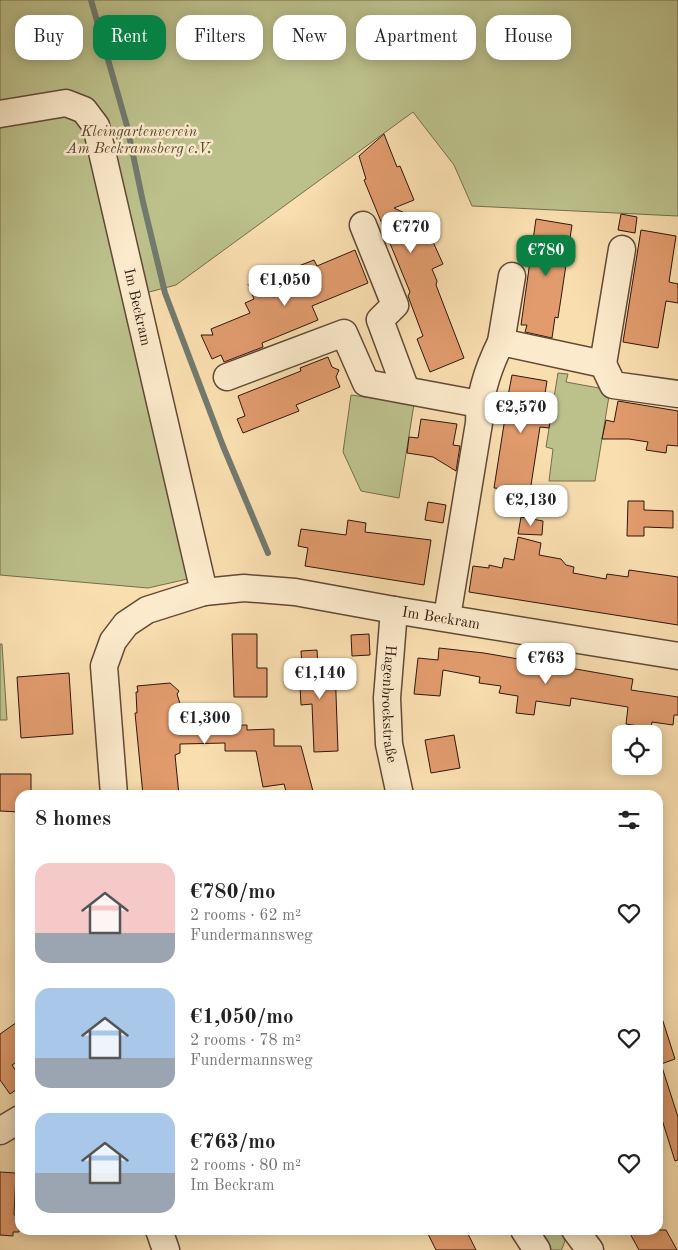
<!DOCTYPE html>
<html lang="en">
<head>
<meta charset="utf-8">
<style>
  body { margin:0; font-family:"Old Standard TT",serif; background:#f6f6f6; color:#222; height:100vh; display:flex; flex-direction:column; font-size:19px; white-space:nowrap }
  * { box-sizing:border-box; margin:0 }
  p { font-size:16px; color:#767676 }
  .icon { flex:none; width:28px; height:28px; fill:none; stroke:currentColor; stroke-width:2; stroke-linecap:round; stroke-linejoin:round }
  .map { position:relative; flex:1; overflow:hidden }
  .panel { position:absolute; left:15px; top:790px; width:648px; height:445px; display:flex; flex-direction:column; background:#fff; border-radius:15px; box-shadow:0 2px 12px #0003 }
  .panel>* { flex:none }
  .banner { position:absolute; left:15px; top:15px; width:649px; height:45px; display:flex; gap:10px }
  .buttons { position:absolute; left:612px; top:725px; display:grid; gap:10px }
  .buttons a { display:grid; place-items:center; width:50px; height:50px; border-radius:10px; background:#fff; box-shadow:0 2px 12px #0003; font-size:25px }
  .price { position:absolute; translate:-50% -42px; padding:0 11px; border-radius:10px; background:#fff; color:#222; font-size:16px; line-height:32px; filter:drop-shadow(0 1px 2px #0008) }
  .price::after { content:''; position:absolute; left:50%; top:30px; width:15px; height:11px; margin-left:-8px; background:inherit; clip-path:polygon(0 0,100% 0,50% 100%) }
  .price.active { background:#0b8043; color:#fff }
  ul { padding:0; list-style:none }
  li { display:flex; align-items:center; gap:15px; height:125px; padding:0 20px }
  li span { display:grid; place-items:center; flex:none; width:140px; height:100px; border-radius:15px; color:#555 }
  li>.icon { margin-inline-start:auto }
  span .icon { width:60px; height:60px; fill:#fffc; stroke-width:1 }
  li b { font-size:21px }
  h2 { display:flex; justify-content:space-between; align-items:center; height:60px; padding:0 20px; font-size:21px }
  .tag { padding:0 18px; border-radius:15px; background:#fff; box-shadow:0 2px 12px #0003; font-size:18px; line-height:45px }
  .tag.active { background:#0b8043; color:#fff }
  .map>svg:first-child { display:block }
  .green { fill:#bcc18c; stroke:#766c4c }
  .lines { fill:none; stroke-linecap:round; stroke-linejoin:round }
  .stream { stroke:#727a6e; stroke-width:6 }
  .building { fill:#e19b6d; stroke:#2f170d }
  .minor-casing { stroke:#624936; stroke-width:29 }
  .minor { stroke:#fbeacb; stroke-width:26 }
  .labels { text-anchor:middle; stroke-width:5; stroke-linejoin:round; paint-order:stroke }
  .park-label { font-size:15px; font-style:italic; fill:#594a33; stroke:#fbeacb }
  .street-label { font-size:15px; fill:#2f170d; stroke:#fbeacb }
</style>
</head>
<body>
<div class="map">
<svg width="678" height="1250" viewBox="0 0 678 1250">
  <rect width="100%" height="100%" fill="#f9deaf"/>
  <filter id="stains"><feTurbulence type="fractalNoise" baseFrequency=".004" numOctaves="4"/><feColorMatrix values="0 0 0 0 .2 0 0 0 0 .09 0 0 0 0 .02 0 0 0 .5 -.17"/></filter>
  <radialGradient id="worn" r=".72"><stop offset=".6" stop-color="#630" stop-opacity="0"/><stop offset="1" stop-color="#630" stop-opacity=".3"/></radialGradient>
  <path class="green" d="M0,0H678V216L472,206L454,165L413,112L176,285L130,297L192,578L148,588L0,575Z
    M558,373L568,374L566,382L610,390L595,481H549L553,449L546,447Z
    M351,395L414,404L399,498L361,491L343,452Z
    M0,644H2L7,720H0Z
    M534,1230H563L566,1238L562,1249L561,1250H544Z"/>
  <g class="lines">
    <path class="stream" d="M91,0L127,126L143,202L165,293L223,446L268,553"/>
  </g>
  <path class="building" d="M384,134L397,167L400,166L414,200L394,208L424,222L443,264L432,269L437,281L436,285L464,358L430,372L417,339L423,336L408,296L410,292L364,180L366,179L359,156Z
    M621,214L637,217L635,233L618,230Z
    M536,219L572,225L558,318L555,317L552,338L525,332L527,325H521Z
    M641,230L676,236L669,282L678,284V303L666,301L658,348L623,342Z
    M355,250L368,283L312,306L318,320L262,343L263,347L224,362L221,355L212,359L201,335H213L211,329L250,313L245,303L254,299L248,284L274,297L304,285L296,267L314,260L317,266Z
    M328,357L332,367L339,370L336,377L340,387L296,405L299,411L243,433L237,419L245,416L238,396L301,371L300,368Z
    M512,375L547,381L543,406L552,408L549,428L540,427L529,498L508,495L504,489L494,488L505,418L496,417L499,399L507,401Z
    M618,401L678,411V446L667,445L666,453L646,450L648,442L629,439H602L606,420L614,422Z
    M421,419L457,424L453,445L460,446L456,471L433,457L407,453L409,437L418,438Z
    M628,501H644V510L673,511V528L644,527V536H627Z
    M428,502L446,505L443,523L425,520Z
    M521,517L543,521L542,535L518,534Z
    M348,520L366,523L365,532L431,540L424,585L305,566L308,548L298,546L301,529L346,535Z
    M518,537L541,543L539,555L561,559L566,565L574,567L573,573L606,579L607,574L628,577L629,570L678,577V625L469,592L473,566L489,568V565L502,568L504,558L514,560Z
    M232,634H257V668H267V697H234Z
    M369,634L370,655L352,656L351,635Z
    M439,648L484,653L633,679L631,690L678,697V715H674L673,725L652,722L651,728L626,724L628,707L571,698L570,706L536,701L534,715L516,713L518,696L499,693L501,686L479,683L480,677L443,670L440,696L414,694L418,658L438,660Z
    M317,650L318,666H335L338,751L314,752L312,704L301,705L299,666H302L301,651Z
    M69,673L73,734L21,738L17,677Z
    M170,683L179,691L177,694L187,726L247,725V730L274,729V746H301L314,795H287L284,784L263,787L256,751H225V743L180,744V753L175,755L179,795H143L135,713H137L136,692H138L137,686Z
    M454,735L460,768L431,773L425,740Z
    M0,774H31V795H20V812L0,811Z
    M658,1015H661L675,1059L661,1064L678,1117V1160L675,1161L658,1107V1064H660L658,1055Z
    M20,1020V1060L12,1065L20,1077V1087L10,1094L0,1080V1034Z
    M0,1172L16,1173L14,1215L20,1217L19,1232H13V1236L0,1235Z
    M426,1230H466L476,1250H436Z
    M628,1230H666L677,1250H639Z"/>
  <g class="lines">
    <g class="minor-casing">
      <g id="minor">
        <path id="s1" d="M0,114L66,103L84,110L96,126L204,592"/>
        <path d="M363,225L395,305L380,320L406,390"/>
        <path d="M501,342L512,276"/>
        <path d="M603,364L622,249"/>
        <path d="M227,377L344,333L366,383L479,404"/>
        <path id="s2" d="M394,610L387,698L389,744L400,795"/>
        <path d="M447,617L479,423C479,394 488,368 501,342L603,364L613,385L678,394"/>
        <path id="s3" d="M114,795L104,666L113,641L126,624L147,610L204,592L244,588L295,592L394,610L678,656"/>
        <path d="M0,1131L20,1119"/>
        <path d="M159,1230L166,1250"/>
        <path d="M524,1230L537,1250"/>
        <path d="M575,1230L590,1250"/>
      </g>
    </g>
    <use href="#minor" class="minor"/>
  </g>
  <g class="labels">
    <g class="park-label">
      <text x="139" y="136">Kleingartenverein<tspan x="139" dy="17">Am Beckramsberg e.V.</tspan></text>
    </g>
    <g class="street-label">
      <text dy="5" stroke="none"><textPath href="#s1" startOffset="292">Im Beckram</textPath></text>
      <text dy="5" stroke="none"><textPath href="#s3" startOffset="502">Im Beckram</textPath></text>
      <text dy="5" stroke="none"><textPath href="#s2" startOffset="94">Hagenbrockstraße</textPath></text>
    </g>
  </g>
  <rect width="100%" height="100%" filter="url(#stains)"/>
  <rect width="100%" height="100%" fill="url(#worn)"/>
</svg>
<div class="buttons">
<a><svg class="icon" aria-label="locate" viewBox="0 0 24 24"><circle cx="12" cy="12" r="6"/><path d="M12 2v4M12 18v4M2 12h4M18 12h4"/></svg></a>
</div>
<b class="price" style="left:411px;top:254px">€770</b>
<b class="price active" style="left:546px;top:277px">€780</b>
<b class="price" style="left:285px;top:307px">€1,050</b>
<b class="price" style="left:521px;top:434px">€2,570</b>
<b class="price" style="left:531px;top:527px">€2,130</b>
<b class="price" style="left:546px;top:685px">€763</b>
<b class="price" style="left:320px;top:700px">€1,140</b>
<b class="price" style="left:205px;top:745px">€1,300</b>
<div class="banner">
<a class="tag">Buy</a>
<a class="tag active">Rent</a>
<a class="tag">Filters</a>
<a class="tag">New</a>
<a class="tag">Apartment</a>
<a class="tag">House</a>
</div>
<section class="panel">
<h2>8 homes<svg class="icon" aria-label="filters" viewBox="0 0 24 24"><path d="M4 7h16M4 17h16"/><circle cx="9" cy="7" r="2"/><circle cx="15" cy="17" r="2"/></svg></h2>
<ul>
<li><span style="background:linear-gradient(#f6c9c9 70%,#9aa5b1 0)"><svg class="icon" aria-label="home" viewBox="0 0 24 24"><path d="M3 11l9-7 9 7M6 9v11h12V9"/></svg></span><div><b>€780/mo</b><p>2 rooms · 62 m²</p><p>Fundermannsweg</p></div><svg class="icon" aria-label="heart" viewBox="0 0 24 24"><path d="M12 20l-8-8c-3-5 5-10 8-4 3-6 11-1 8 4z"/></svg></li>
<li><span style="background:linear-gradient(#a9c7e8 70%,#9aa5b1 0)"><svg class="icon" aria-label="home" viewBox="0 0 24 24"><path d="M3 11l9-7 9 7M6 9v11h12V9"/></svg></span><div><b>€1,050/mo</b><p>2 rooms · 78 m²</p><p>Fundermannsweg</p></div><svg class="icon" aria-label="heart" viewBox="0 0 24 24"><path d="M12 20l-8-8c-3-5 5-10 8-4 3-6 11-1 8 4z"/></svg></li>
<li><span style="background:linear-gradient(#a9c7e8 60%,#9aa5b1 0)"><svg class="icon" aria-label="home" viewBox="0 0 24 24"><path d="M3 11l9-7 9 7M6 9v11h12V9"/></svg></span><div><b>€763/mo</b><p>2 rooms · 80 m²</p><p>Im Beckram</p></div><svg class="icon" aria-label="heart" viewBox="0 0 24 24"><path d="M12 20l-8-8c-3-5 5-10 8-4 3-6 11-1 8 4z"/></svg></li>
</ul>
</section>
</div>
</body>
</html>
